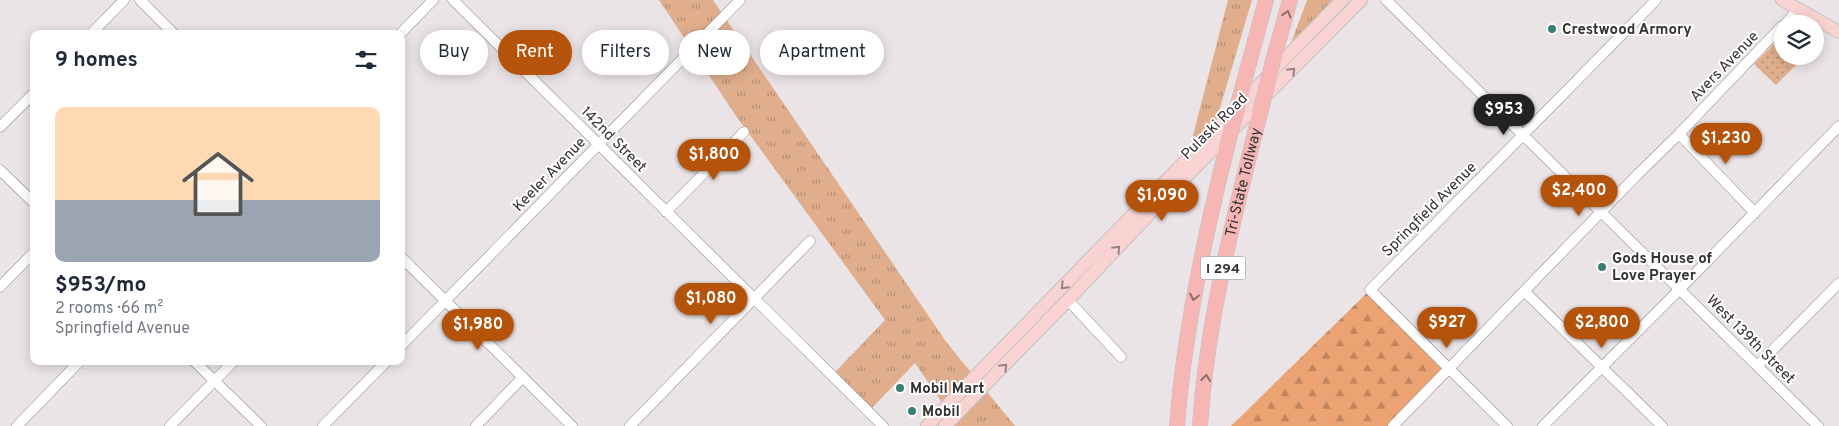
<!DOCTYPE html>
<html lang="en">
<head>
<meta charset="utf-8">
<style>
  body { margin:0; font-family:Overpass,sans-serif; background:#f2f2f3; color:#1f2937; height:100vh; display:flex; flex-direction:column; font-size:19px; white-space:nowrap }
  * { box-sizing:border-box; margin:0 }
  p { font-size:16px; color:#747a83 }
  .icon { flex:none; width:28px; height:28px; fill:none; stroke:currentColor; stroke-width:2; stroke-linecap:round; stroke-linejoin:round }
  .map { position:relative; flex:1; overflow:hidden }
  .drawer { position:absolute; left:30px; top:30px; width:375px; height:335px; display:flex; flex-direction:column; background:#fff; border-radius:10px; box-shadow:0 2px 12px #0003 }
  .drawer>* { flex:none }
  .top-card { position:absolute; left:420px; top:30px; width:475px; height:45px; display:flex; gap:10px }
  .controls { position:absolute; left:1774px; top:15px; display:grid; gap:10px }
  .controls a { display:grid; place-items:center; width:50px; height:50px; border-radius:50%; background:#fff; box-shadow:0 2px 12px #0003; font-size:25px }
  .price { position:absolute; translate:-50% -42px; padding:0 11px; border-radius:18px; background:#b45309; color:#fff; font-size:16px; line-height:32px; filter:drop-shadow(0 1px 2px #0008) }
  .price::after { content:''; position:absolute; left:50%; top:30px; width:15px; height:11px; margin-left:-8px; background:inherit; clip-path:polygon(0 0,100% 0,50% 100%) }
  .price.on { background:#222; color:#fff }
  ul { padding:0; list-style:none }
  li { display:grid; align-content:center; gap:10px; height:265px; padding:0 25px }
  li span { display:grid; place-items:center; height:155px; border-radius:10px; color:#555 }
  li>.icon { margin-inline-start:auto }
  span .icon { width:90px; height:90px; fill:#fffc; stroke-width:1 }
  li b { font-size:21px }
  h2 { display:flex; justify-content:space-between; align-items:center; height:60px; padding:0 25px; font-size:21px }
  .pill { padding:0 18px; border-radius:22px; background:#fff; box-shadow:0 2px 12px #0003; font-size:18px; line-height:45px }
  .pill.on { background:#b45309; color:#fff }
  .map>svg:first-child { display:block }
  .grass { fill:url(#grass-tufts) }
  .forest { fill:url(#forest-firs) }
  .park { fill:url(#park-dots) }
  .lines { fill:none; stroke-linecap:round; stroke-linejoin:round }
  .minor-casing { stroke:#8d878a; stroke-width:11 }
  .major-casing { stroke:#c2c1c2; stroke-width:14 }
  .highway-casing { stroke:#c2c1c2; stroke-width:16 }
  .minor { stroke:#fff; stroke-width:10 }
  .major { stroke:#f9d3d2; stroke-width:12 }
  .highway { stroke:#f5b6b4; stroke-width:15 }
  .highway-bridge-casing { stroke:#c2c1c2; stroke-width:16; stroke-linecap:butt }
  .highway-bridge { stroke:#f5b6b4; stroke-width:15 }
  .oneway { stroke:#8a6d6c }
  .oneway2 { stroke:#968282 }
  .poi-dot { fill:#3a7f73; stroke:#fff; stroke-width:2 }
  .labels { text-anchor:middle; stroke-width:4; stroke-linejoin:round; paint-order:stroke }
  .shield { fill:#fff; stroke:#706f70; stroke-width:1 }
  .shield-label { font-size:14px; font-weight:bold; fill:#333132 }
  .poi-label { font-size:15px; font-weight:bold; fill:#333132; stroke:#fff; text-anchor:start }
  .street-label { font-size:15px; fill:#333132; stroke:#fff }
</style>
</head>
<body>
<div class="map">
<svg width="1839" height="426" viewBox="0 0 1839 426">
  <defs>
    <pattern id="grass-tufts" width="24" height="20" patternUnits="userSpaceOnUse" patternTransform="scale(1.25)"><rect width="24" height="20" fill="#e1ae8d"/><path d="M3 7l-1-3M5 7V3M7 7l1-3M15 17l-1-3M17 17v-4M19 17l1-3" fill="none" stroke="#b78e74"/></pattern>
    <pattern id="forest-firs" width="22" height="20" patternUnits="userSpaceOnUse" patternTransform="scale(1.25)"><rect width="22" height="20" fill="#eca373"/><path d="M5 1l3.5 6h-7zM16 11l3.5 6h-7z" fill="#c0855f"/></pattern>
    <pattern id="park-dots" width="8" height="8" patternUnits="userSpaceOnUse" patternTransform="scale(1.25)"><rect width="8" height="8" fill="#e1ae8d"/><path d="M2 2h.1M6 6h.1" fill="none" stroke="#b78e74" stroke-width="1.8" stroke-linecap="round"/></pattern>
  </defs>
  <rect width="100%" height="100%" fill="#ebe4e7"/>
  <path class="grass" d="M659,0H713L947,343L1015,426H953L956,423L915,363L871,409L835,372L885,320L736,116Z
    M1228,0H1252L1217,118L1191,143Z
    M1307,0H1334L1291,43Z"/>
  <path class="forest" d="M1370,290L1449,368L1393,426H1231Z"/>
  <path class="park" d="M1782,36V56H1805L1776,85L1754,64Z"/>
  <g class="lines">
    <g class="minor-casing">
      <path id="minor" d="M140,0L174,34
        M453,0L883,426
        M1386,0L1818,426
        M1785,24L1799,9
        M91,34L124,0
        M400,34L433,0
        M0,127L34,93
        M1679,134L1755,213
        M0,170L34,203
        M666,212L744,132
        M401,257L572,426
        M0,287L34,252
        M1524,291L1662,426
        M1068,300L1121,357
        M401,346L740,0
        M194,361L261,426
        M1757,366L1839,283
        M17,426L80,361
        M170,426L234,361
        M323,426L387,361
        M476,426L523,377
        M630,426L810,241
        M1393,426L1638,174L1679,134L1782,26
        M1507,426L1370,290L1656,0
        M1543,426L1679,290L1839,126"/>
    </g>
    <g class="major-casing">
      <path id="major" d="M1782,0L1839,32
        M927,426L1342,0
        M945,426L1068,300L1158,205L1361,0"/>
    </g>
    <g class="highway-casing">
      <g id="highway">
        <path d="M1273,61L1290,0"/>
        <path d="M1241,93L1266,0"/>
        <path d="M1177,426C1184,332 1204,238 1227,147"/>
        <path id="s1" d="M1200,426C1207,320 1234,216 1260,113"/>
      </g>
    </g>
    <use href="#minor" class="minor"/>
    <use href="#major" class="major"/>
    <use href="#highway" class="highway"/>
    <g class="highway-bridge-casing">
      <path id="highway-bridge" d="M1260,113L1273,61
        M1227,147L1241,93"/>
    </g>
    <use href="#highway-bridge" class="highway-bridge"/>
  </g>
  <defs><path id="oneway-chevron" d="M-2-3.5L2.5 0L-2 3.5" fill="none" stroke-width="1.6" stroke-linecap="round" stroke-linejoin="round" transform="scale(1.25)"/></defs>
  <g class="oneway">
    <use href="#oneway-chevron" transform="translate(1287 14) rotate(-74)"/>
    <use href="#oneway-chevron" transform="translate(1194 297) rotate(101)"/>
    <use href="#oneway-chevron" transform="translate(1206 378) rotate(-83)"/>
  </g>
  <g class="oneway2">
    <use href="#oneway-chevron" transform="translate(1292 71) rotate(-45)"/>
    <use href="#oneway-chevron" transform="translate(1117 249) rotate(-47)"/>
    <use href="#oneway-chevron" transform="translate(1064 286) rotate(134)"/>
    <use href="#oneway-chevron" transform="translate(1004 367) rotate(-46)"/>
  </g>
  <g class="poi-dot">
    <circle cx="1552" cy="29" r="5"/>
    <circle cx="1602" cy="267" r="5"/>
    <circle cx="900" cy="388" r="5"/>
    <circle cx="912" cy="411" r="5"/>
  </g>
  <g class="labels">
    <rect class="shield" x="1200.5" y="256.5" width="45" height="23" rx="4"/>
    <g class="shield-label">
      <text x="1223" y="273">I 294</text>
    </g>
    <g class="poi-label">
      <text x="1562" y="34">Crestwood Armory</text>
      <text x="1612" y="263">Gods House of<tspan x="1612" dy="17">Love Prayer</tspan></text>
      <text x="910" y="393">Mobil Mart</text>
      <text x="922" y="416">Mobil</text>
    </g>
    <g class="street-label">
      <text transform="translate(1724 66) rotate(-46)" y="5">Avers Avenue</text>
      <text transform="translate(1214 126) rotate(-45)" y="5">Pulaski Road</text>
      <text transform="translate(614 139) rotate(45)" y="5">142nd Street</text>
      <text transform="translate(549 174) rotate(-46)" y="5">Keeler Avenue</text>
      <text dy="5" stroke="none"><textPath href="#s1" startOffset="248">Tri-State Tollway</textPath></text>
      <text transform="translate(1429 209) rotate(-45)" y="5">Springfield Avenue</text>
      <text transform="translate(1751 339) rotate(45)" y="5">West 139th Street</text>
    </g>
  </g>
</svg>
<div class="controls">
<a><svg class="icon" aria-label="layers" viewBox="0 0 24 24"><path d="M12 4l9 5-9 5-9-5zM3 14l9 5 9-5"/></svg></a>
</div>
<b class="price on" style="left:1504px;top:136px">$953</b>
<b class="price" style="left:1726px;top:165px">$1,230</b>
<b class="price" style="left:714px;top:181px">$1,800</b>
<b class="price" style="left:1579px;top:217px">$2,400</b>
<b class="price" style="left:1162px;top:222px">$1,090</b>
<b class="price" style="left:711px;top:325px">$1,080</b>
<b class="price" style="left:1447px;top:349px">$927</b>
<b class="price" style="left:1602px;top:349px">$2,800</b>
<b class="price" style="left:478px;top:351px">$1,980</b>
<div class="top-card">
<a class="pill">Buy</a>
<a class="pill on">Rent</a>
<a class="pill">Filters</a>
<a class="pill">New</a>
<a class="pill">Apartment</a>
</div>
<section class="drawer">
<h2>9 homes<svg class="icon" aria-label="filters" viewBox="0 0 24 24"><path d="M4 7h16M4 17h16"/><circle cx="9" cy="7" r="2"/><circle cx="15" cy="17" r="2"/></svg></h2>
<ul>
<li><span style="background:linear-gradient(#ffd9b3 60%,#9aa5b1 0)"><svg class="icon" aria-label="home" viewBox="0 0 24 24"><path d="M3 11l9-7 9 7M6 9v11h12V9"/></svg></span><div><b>$953/mo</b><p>2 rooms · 66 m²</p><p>Springfield Avenue</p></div></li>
</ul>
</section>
</div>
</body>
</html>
